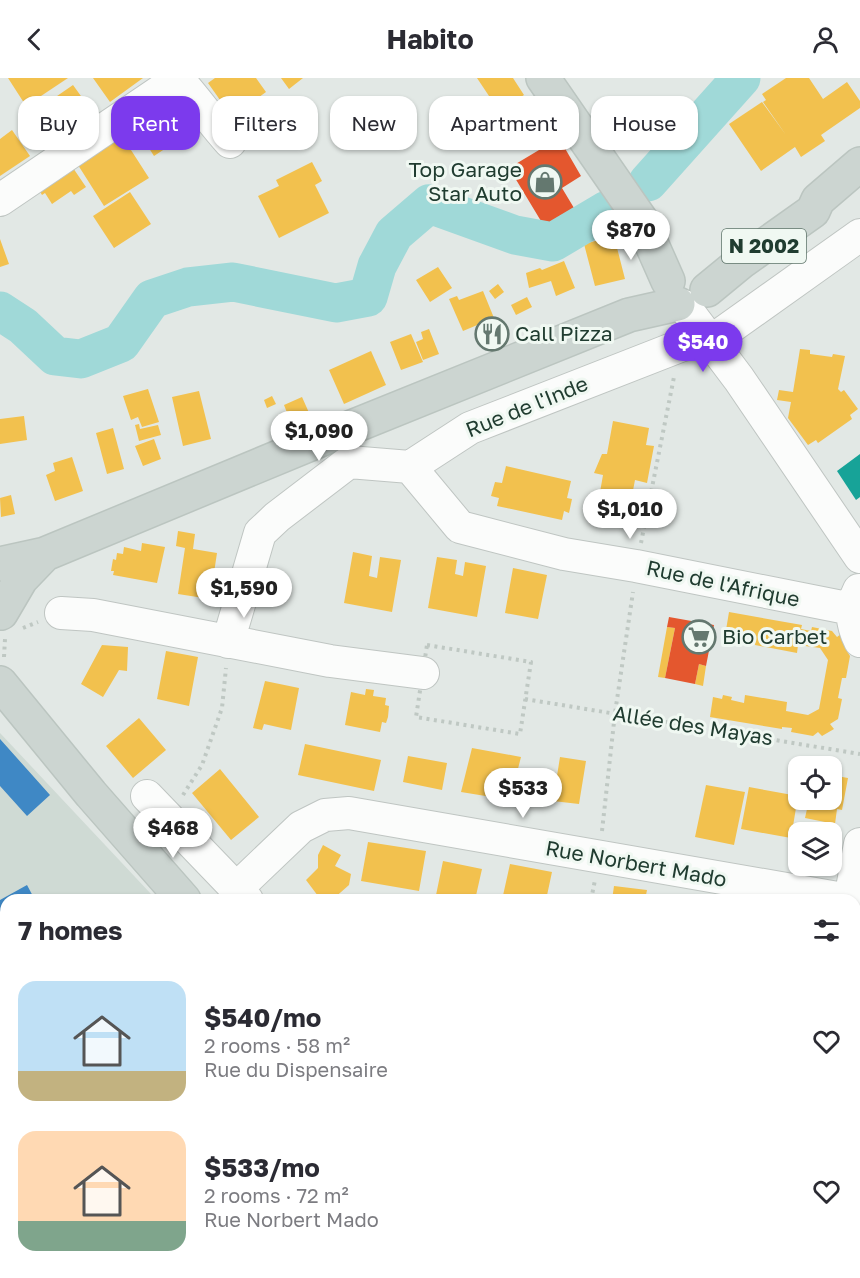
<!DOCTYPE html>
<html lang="en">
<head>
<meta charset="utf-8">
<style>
  body { margin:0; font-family:"Golos Text",sans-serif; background:#f7f7f7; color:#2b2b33; height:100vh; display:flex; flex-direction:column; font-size:22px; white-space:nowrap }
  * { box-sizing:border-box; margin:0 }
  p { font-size:20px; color:#7c7c81 }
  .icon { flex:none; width:33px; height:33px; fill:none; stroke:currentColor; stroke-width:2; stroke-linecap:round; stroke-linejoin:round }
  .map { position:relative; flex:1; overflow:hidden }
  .panel { position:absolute; left:0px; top:816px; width:861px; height:384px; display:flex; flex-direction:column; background:#fff; border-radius:18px 18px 0 0; box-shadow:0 2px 4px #0004 }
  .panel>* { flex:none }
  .top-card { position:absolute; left:18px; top:18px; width:825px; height:54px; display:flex; gap:12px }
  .buttons { position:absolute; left:788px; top:678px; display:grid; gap:12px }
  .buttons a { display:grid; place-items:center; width:54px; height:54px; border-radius:12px; background:#fff; box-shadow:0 2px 4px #0004; font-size:30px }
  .price { position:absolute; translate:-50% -51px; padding:0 14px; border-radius:21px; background:#fff; color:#222; font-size:20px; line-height:39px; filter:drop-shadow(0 2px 3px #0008) }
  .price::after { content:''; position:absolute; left:50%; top:36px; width:18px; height:14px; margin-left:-9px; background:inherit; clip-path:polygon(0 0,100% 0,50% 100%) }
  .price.active { background:#7c3aed; color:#fff }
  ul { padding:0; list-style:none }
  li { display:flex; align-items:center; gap:18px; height:150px; padding:0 18px }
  li span { display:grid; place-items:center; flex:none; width:168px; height:120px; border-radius:18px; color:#555 }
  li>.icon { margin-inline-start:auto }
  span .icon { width:72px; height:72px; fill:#fffc; stroke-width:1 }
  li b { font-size:26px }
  h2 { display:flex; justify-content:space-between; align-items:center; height:72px; padding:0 18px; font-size:26px }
  .tag { padding:0 21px; border-radius:18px; background:#fff; box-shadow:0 2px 4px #0004; font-size:21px; line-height:54px }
  .tag.active { background:#7c3aed; color:#fff }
  header { display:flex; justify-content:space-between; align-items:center; height:78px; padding:0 18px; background:#fff; font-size:27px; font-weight:700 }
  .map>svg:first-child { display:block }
  .built { fill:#cfdad4 }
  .green { fill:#cae2ce }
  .homes { fill:#f2c14e }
  .shops { fill:#e4572e }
  .schools { fill:#3f88c5 }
  .public { fill:#17a398 }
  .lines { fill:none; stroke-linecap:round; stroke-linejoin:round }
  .river { stroke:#a0d9d8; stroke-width:39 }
  .minor-casing { stroke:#bfc5c2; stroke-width:34 }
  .major-casing { stroke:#bbc5c0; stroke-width:36 }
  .path { stroke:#bfc8c3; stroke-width:4; stroke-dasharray:3 4.5; stroke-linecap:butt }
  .minor { stroke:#fbfcfb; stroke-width:32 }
  .major { stroke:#ccd5d1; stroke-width:33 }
  .labels { text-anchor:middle; stroke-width:6; stroke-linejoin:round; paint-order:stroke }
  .shield { fill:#f0f8f2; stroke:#5e746a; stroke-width:1.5 }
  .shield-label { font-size:20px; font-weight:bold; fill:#203c30 }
  .poi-label { font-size:21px; fill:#203c30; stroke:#f0f8f2; text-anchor:start }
  .street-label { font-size:21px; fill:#203c30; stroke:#f0f8f2 }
</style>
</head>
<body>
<header><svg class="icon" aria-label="back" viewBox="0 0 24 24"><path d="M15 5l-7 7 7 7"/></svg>Habito<svg class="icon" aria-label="person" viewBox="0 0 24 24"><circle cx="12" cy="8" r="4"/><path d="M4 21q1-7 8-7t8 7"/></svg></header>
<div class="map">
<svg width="860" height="1200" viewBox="0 0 860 1200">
  <rect width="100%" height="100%" fill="#e2e8e5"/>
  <path class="built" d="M0,655L151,816L141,822H6V896L0,899Z"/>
  <path class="green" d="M6,978V1194H470L476,1200H0V982Z"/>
  <path class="homes" d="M8,0H68L26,28Z
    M93,0H143L110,24Z
    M215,0H256L266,14L232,39L208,5Z
    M281,0H303L289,11Z
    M477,0H513L524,17L499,33Z
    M786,0H809L823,21L847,4L860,23V30L821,57L825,63L801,79L795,69L761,93L729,46L762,24L786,57L763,24L766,22L762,16Z
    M73,7L91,32L62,53L44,27Z
    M650,18L672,53L645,71L623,36Z
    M181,24L198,49L154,78L138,53Z
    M491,33L497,44L490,48L484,37Z
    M12,52L30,78L0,98V61Z
    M122,58L149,100L104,128L78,87Z
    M312,84L322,103L315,107L329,135L279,160L258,118L279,108L276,102Z
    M71,87L86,109L74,117L71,113L52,126L45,115L42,117L38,110Z
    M130,114L151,146L114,170L93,138Z
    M614,158L625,201L595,208L584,166Z
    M0,161L9,186L0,189Z
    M564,183L575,210L556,218L551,203L529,210L526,195L540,190L542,192Z
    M438,189L452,210L430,224L416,202Z
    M498,206L504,214L495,221L489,213Z
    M483,213L494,240L463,253L449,221L457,218L459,222Z
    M527,219L532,229L516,237L511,227Z
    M429,251L439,276L423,282L416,264L423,261L421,254Z
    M411,256L423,284L401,292L390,264Z
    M800,271L810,272V276L832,279L833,276L845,278L838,311L841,314L844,312L858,331L850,337L852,341L818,365L816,362L808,367L788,340L791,324L777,322L779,312L793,314Z
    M371,273L386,307L344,326L329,292Z
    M148,311L159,344L142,349L138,339L131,342L123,318Z
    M199,313L211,361L183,368L172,319Z
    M272,318L276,326L267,330L264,322Z
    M302,319L310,337L291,345L284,327Z
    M24,338L27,362L0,366V341Z
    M613,343L649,350L646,367L654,368L647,405L635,402L626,449L595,443L603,397L594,395L602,376H607Z
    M139,346L140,351L158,347L161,357L139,363L135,347Z
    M113,350L124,391L107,396L96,355Z
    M154,361L161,381L143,388L135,368Z
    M72,379L83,413L55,423L46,397L55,393L53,385Z
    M506,388L571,403L567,420L572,421L569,435L564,433L562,442L497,428L499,420L491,418L495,404L502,405Z
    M11,417L15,436L1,439L0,420Z
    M178,453L195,456L193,471L217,475L210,521L178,516L185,470L176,468Z
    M142,465L165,469L157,505L113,497L114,493H111L113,481L116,482L117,475L123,476L124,469L141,473Z
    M353,474L372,478L369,498L377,500L380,479L401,482L392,534L344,525Z
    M437,479L457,482L455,496L463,498L465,484L486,488L477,539L428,530Z
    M513,490L547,497L538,541L505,535Z
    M729,534L802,547L801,551L811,553L812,549L832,553L837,559L841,556L849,567L845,570L850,578L846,600H842L838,620L842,621L838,641L830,646L834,651L822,658L818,654L813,658L791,654L792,650L782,649V651L710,639L713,619L722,621L723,617L732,619L731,622L744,625L745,617L787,624L786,633L808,637L819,631L828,582L820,570L798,567L797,575L755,567L756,558L743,556V560L733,558V554L726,552Z
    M667,549L675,550L665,600L658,599Z
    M102,567L128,569L127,593L119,592L103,619L81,606Z
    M166,573L198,579L189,628L157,621Z
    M699,586L706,588L703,608L695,606Z
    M265,603L299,610L291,652L264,646L262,652L253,650Z
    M366,611L374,612L373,618L386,620L385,627L389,628L388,639L386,645L382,644L380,654L345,647L351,614L365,617Z
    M139,640L166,672L133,700L106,668Z
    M305,666L381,682L374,713L298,697Z
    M472,670L521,679L510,722L461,714Z
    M408,678L447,685L442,712L403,704Z
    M560,679L586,683L579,726L553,723Z
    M220,691L259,739L231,762L192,715Z
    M831,697L848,700L842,732L837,731L835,746L805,740L809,722H831Z
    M706,707L745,714L734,767L695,759Z
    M749,709L798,718L791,760L741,751Z
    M368,764L426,773L419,813L361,803Z
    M323,767L341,777L335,788L351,796L349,807L332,822H321L306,802L318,790V777Z
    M443,783L482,791L475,822H435Z
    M510,786L552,794L546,822H502Z
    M614,808L647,812L645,822H612Z
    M860,904V929L855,921V907Z
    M860,1025V1053L855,1046V1029Z
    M860,1087V1120L855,1113V1091Z
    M393,1194H429L433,1200H397Z
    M600,1194H627L632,1200H600Z
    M635,1194H661L653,1200H640Z
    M674,1194H690L694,1200H679Z
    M703,1194H756L761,1200H695Z"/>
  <path class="shops" d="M559,60L581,98L562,110L577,135L547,153L509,90Z
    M669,539L714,547L706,588L699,586L695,606L665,600L675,550L667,549Z"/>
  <path class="schools" d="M0,661L50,717L27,738L0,708Z
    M27,807L35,822H6V858L0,861V822Z"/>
  <path class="public" d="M860,376V419L856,422L837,393Z"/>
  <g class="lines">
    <path class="river" d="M648,104L741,0
      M0,233L23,248L55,278L81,281L121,265L152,221L188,209L233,204L336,225L368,219L377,188L394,156L429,126L515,157L553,164L607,132"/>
    <g class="minor-casing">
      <path id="minor" d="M177,0C196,21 211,43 230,64
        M0,122L180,0
        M684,228L739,301L860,479
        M349,384L410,389L470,350L680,268L721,256L860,157
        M410,389L460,449L564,476L636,488L852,531
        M859,512C850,530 851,545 860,563
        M61,535L93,537L330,583L423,595
        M228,564L260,455L277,439L349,384
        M147,718L247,822
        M236,811L301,749L325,737L349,735L849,822
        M850,822L860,766
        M0,920L6,917
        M0,945L6,942
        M843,1200L851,1194"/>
    </g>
    <g class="major-casing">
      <path id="major" d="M543,0L641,142L668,203
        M707,212L741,184L813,133L818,122L860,86
        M0,486L45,476L332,357L629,237L678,226
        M1,535L21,501L45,476
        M0,605L91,716L184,822
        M510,1194L515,1200"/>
    </g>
    <path class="path" d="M641,465L674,299
      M23,550L38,544
      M427,567L531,584L520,656L416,639Z
      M4,579L5,561
      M525,621L860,676
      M183,717L202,687L222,630L226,590
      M602,753L615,635L633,514
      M591,822L595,802"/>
    <use href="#minor" class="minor"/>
    <use href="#major" class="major"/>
  </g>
  <defs>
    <g id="shop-ring" transform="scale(1.725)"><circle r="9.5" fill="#f0f8f2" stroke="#64786f" stroke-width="1.5"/><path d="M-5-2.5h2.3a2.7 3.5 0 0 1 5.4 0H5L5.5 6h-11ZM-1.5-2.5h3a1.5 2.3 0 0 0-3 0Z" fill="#64786f"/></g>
    <g id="restaurant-ring" transform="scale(1.725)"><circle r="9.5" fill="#f0f8f2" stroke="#64786f" stroke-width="1.5"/><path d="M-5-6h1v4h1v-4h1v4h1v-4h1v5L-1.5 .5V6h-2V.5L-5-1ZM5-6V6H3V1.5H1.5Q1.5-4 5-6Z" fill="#64786f"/></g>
    <g id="supermarket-ring" transform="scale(1.725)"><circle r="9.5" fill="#f0f8f2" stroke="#64786f" stroke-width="1.5"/><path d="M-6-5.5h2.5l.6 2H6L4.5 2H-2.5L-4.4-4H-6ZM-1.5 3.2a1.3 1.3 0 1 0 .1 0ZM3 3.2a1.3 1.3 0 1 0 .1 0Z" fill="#64786f"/></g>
  </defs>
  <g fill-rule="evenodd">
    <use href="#shop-ring" x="545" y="104"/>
    <use href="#restaurant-ring" x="492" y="256"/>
    <use href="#supermarket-ring" x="699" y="559"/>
  </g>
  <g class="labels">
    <rect class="shield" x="722" y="151" width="84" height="34" rx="4.5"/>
    <g class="shield-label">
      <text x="764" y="175">N 2002</text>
    </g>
    <g class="poi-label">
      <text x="522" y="99" text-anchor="end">Top Garage<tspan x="522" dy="24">Star Auto</tspan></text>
      <text x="515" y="263">Call Pizza</text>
      <text x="722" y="566">Bio Carbet</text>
    </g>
    <g class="street-label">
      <text transform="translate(527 329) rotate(-22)" y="7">Rue de l'Inde</text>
      <text transform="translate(723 506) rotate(12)" y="7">Rue de l'Afrique</text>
      <text transform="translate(693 648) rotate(9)" y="7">Allée des Mayas</text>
      <text transform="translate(636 786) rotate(10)" y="7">Rue Norbert Mado</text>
    </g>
  </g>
</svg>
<div class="buttons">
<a><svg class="icon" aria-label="locate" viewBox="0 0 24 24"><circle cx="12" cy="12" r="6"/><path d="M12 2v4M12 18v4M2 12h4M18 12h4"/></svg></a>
<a><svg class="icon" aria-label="layers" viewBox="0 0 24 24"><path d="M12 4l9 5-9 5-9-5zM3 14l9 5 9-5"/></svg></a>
</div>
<b class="price" style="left:631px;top:183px">$870</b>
<b class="price active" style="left:703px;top:295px">$540</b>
<b class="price" style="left:319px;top:384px">$1,090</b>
<b class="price" style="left:630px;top:462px">$1,010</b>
<b class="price" style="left:244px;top:541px">$1,590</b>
<b class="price" style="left:523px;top:741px">$533</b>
<b class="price" style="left:173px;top:781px">$468</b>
<div class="top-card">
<a class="tag">Buy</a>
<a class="tag active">Rent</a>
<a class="tag">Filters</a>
<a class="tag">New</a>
<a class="tag">Apartment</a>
<a class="tag">House</a>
</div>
<section class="panel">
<h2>7 homes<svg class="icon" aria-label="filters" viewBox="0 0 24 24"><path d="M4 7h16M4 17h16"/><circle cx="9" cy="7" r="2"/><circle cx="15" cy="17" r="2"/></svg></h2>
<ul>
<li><span style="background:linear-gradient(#bfe0f5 75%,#c2b280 0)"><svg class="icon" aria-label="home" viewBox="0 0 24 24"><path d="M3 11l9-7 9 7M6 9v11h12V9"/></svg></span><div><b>$540/mo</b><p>2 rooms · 58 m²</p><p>Rue du Dispensaire</p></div><svg class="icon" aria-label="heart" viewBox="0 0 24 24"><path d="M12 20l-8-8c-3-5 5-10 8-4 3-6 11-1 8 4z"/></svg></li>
<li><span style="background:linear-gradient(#ffd9b3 75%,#7fa58c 0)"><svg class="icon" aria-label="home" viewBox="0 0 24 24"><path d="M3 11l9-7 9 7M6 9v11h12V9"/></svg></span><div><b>$533/mo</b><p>2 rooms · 72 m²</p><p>Rue Norbert Mado</p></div><svg class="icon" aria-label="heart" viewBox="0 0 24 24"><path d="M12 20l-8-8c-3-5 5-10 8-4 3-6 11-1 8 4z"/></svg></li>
</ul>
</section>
</div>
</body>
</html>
